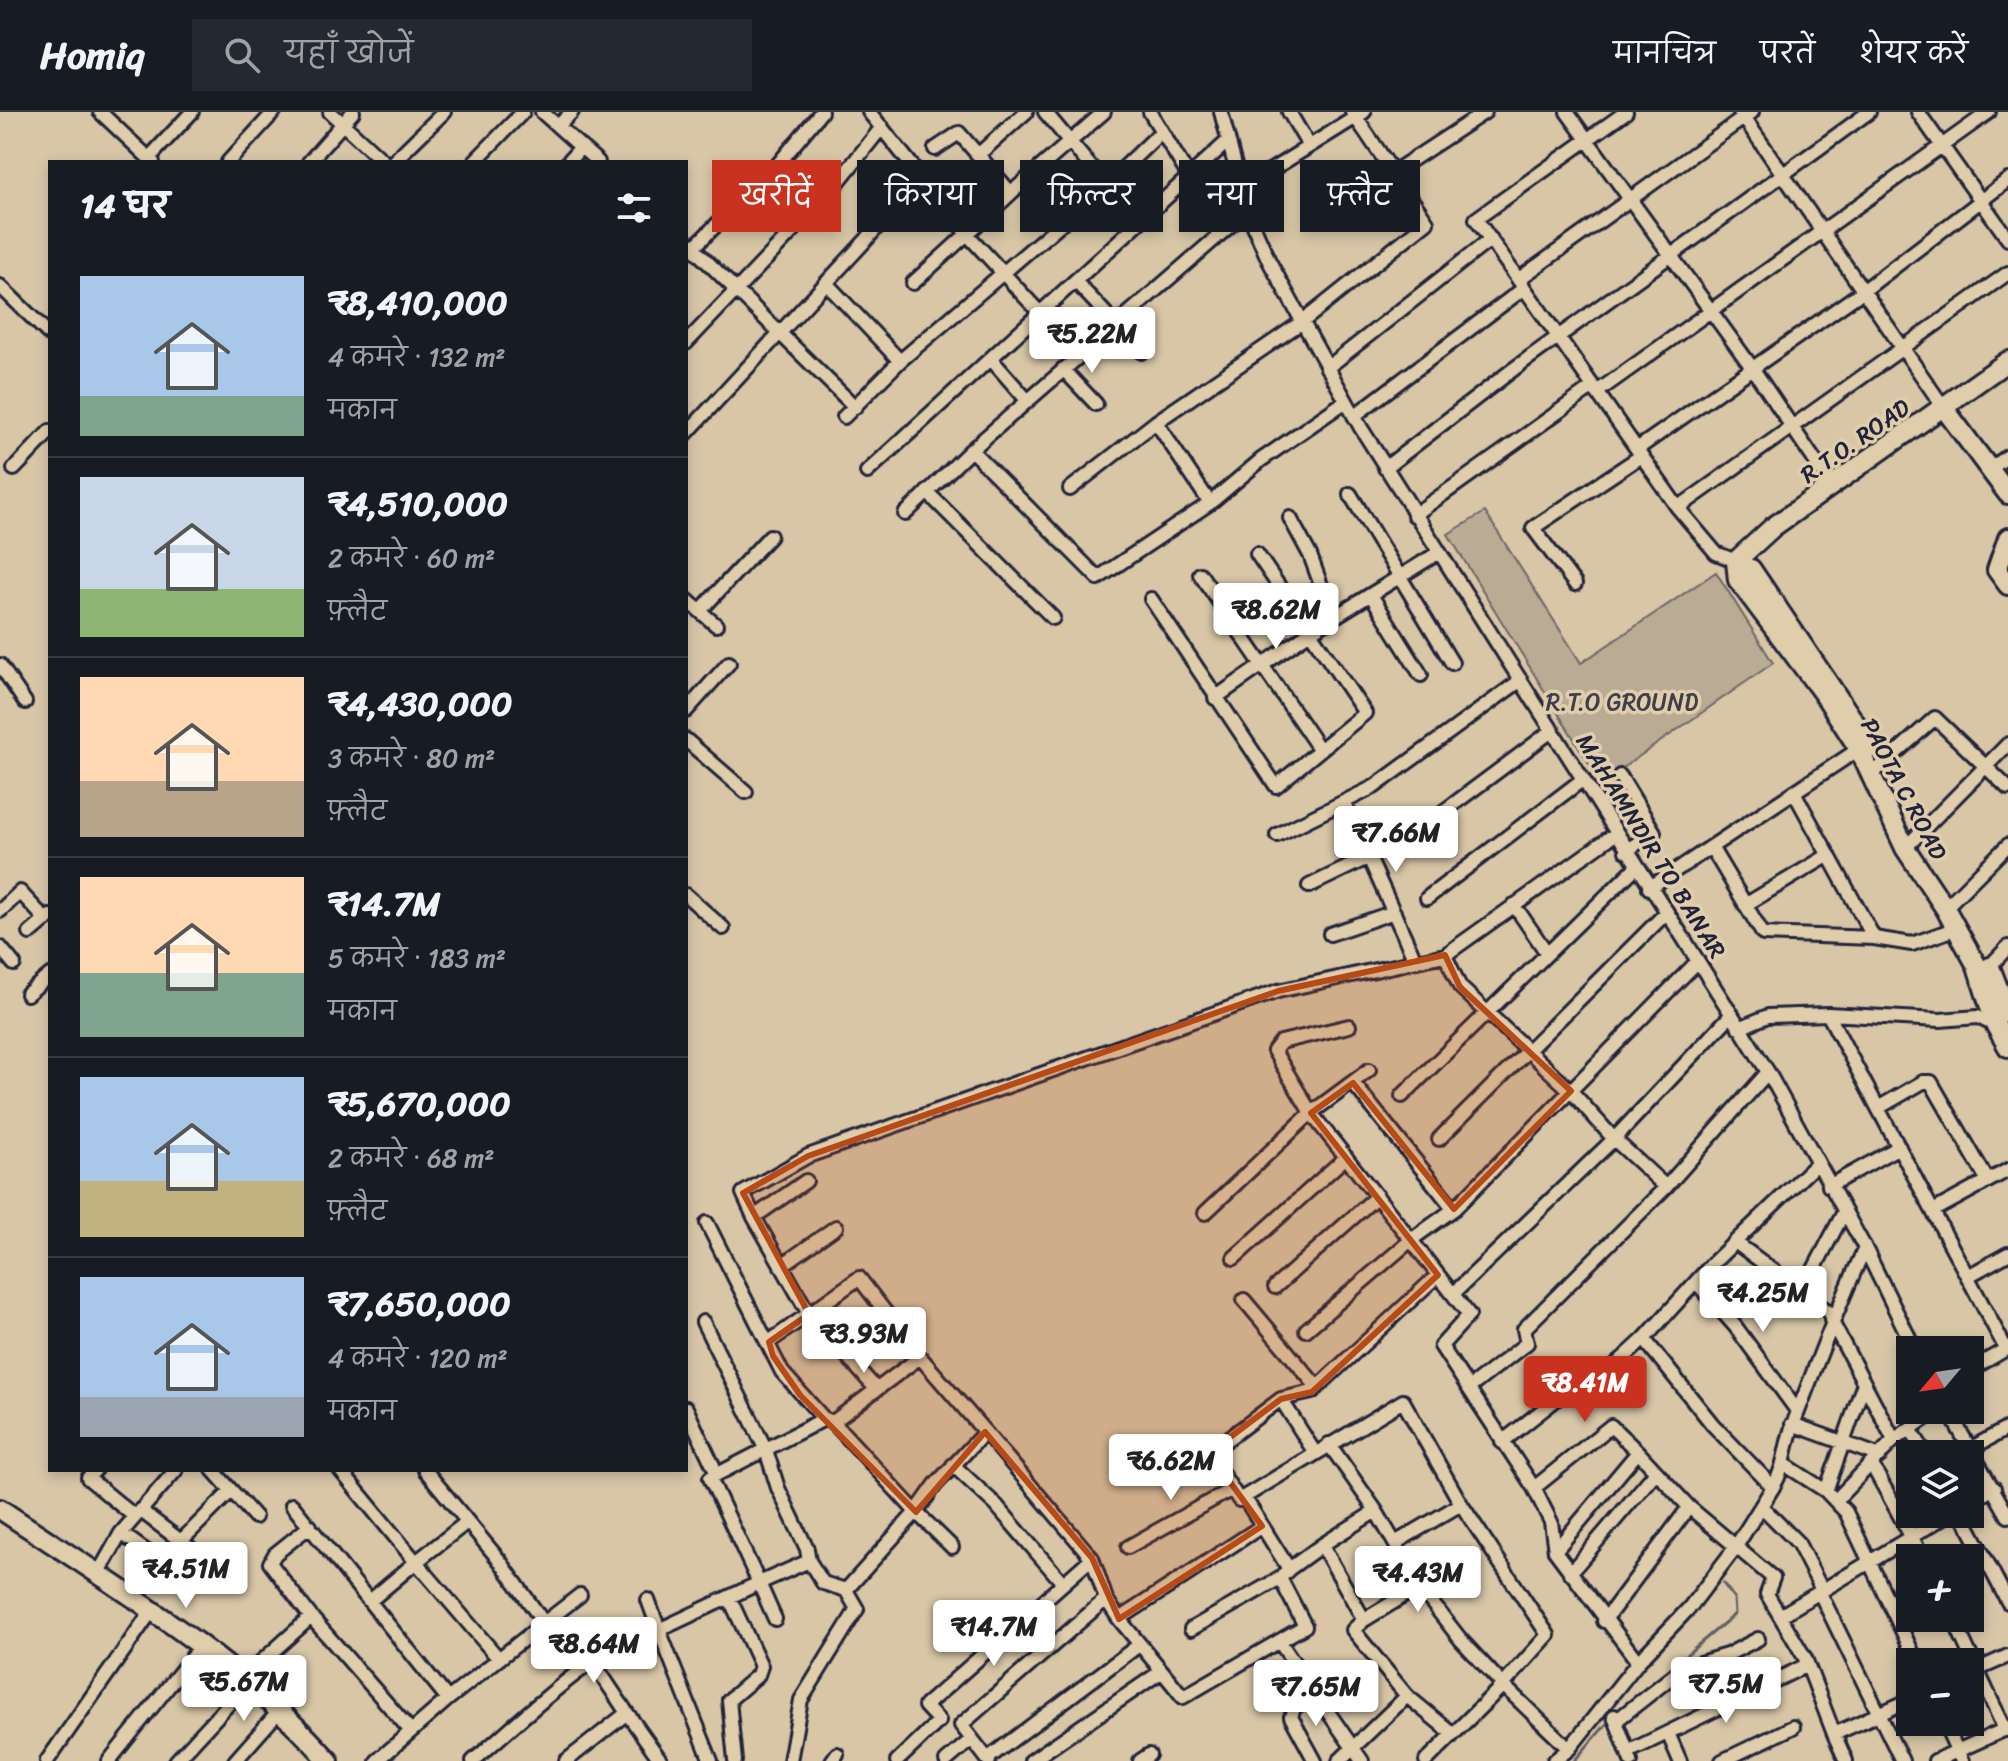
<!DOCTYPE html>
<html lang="hi">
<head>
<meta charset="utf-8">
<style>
  body { margin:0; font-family:Sriracha,"Playpen Sans Deva",sans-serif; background:#242831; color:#f1f3f6; height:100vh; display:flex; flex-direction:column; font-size:30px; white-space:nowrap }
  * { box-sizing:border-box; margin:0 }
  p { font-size:26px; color:#9ea1a6 }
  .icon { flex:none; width:44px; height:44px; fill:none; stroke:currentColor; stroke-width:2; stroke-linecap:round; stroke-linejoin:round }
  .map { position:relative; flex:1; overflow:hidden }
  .drawer { position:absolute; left:48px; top:48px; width:640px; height:1312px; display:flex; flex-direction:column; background:#171b24; border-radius:0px; box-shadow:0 4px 12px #0003 }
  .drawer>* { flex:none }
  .top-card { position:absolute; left:712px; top:48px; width:760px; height:72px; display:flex; gap:16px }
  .needle { width:52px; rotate:241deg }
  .tools { position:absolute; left:1896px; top:1224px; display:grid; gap:16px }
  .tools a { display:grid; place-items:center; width:88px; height:88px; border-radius:0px; background:#171b24; box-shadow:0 4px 12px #0003; font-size:40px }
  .price { position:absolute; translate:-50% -68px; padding:0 18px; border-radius:8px; background:#fff; color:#222; font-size:26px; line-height:52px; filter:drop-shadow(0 2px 4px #0008) }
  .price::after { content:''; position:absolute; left:50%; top:48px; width:24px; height:18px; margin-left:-12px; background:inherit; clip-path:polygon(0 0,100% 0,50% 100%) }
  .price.selected { background:#c8321e; color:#fff }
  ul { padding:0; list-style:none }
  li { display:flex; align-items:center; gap:24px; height:200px; padding:0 32px }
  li+li { border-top:2px solid #363941 }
  li span { display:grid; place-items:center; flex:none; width:224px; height:160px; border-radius:0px; color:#555 }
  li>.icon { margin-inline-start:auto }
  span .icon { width:96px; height:96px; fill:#fffc; stroke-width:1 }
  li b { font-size:34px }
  h2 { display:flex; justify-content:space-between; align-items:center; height:96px; padding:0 32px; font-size:34px }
  .chip { padding:0 28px; border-radius:0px; background:#171b24; box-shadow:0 4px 12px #0003; font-size:28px; line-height:72px }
  .chip.selected { background:#c8321e; color:#fff }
  header { display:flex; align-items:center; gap:48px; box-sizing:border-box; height:112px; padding:0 40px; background:#171b24; border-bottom:2px solid #363941 }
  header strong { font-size:38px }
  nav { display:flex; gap:44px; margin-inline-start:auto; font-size:28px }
  .search { width:560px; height:72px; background:#242831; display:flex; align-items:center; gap:20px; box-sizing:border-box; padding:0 28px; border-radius:0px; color:#9ea1a6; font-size:30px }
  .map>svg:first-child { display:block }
  .green { fill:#baab95; stroke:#6e6668; stroke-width:2 }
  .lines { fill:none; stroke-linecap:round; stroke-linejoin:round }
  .stream { stroke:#655f63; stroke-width:3 }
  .street-casing { stroke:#22223b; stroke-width:18 }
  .secondary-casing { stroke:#22223b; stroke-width:24 }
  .street { stroke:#e0cdab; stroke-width:12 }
  .secondary { stroke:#e0cdab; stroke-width:18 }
  .marked { fill:#b64b18; fill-opacity:0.2; stroke:#b64b18; stroke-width:6; stroke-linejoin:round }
  .labels { text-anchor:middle; stroke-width:7; stroke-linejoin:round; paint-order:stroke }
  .street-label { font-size:24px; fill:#22223b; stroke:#e0cdab }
  .park-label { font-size:24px; fill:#403d4d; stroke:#e0cdab }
</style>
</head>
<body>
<header>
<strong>Homiq</strong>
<div class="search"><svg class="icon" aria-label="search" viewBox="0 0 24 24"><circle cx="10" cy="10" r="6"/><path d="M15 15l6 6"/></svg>यहाँ खोजें</div>
<nav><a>मानचित्र</a><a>परतें</a><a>शेयर करें</a></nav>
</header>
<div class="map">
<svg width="2008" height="1649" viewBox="0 0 2008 1649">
  <rect width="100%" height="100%" fill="#d8c6a7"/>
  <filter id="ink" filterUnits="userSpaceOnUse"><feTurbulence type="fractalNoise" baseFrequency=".0125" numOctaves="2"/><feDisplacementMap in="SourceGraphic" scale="16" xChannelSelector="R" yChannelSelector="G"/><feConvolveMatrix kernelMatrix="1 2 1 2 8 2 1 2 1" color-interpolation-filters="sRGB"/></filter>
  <g filter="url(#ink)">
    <path class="green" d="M1485,400L1581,551L1716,460L1773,551L1601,671L1448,422Z"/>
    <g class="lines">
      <path class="stream" d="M1624,1595L1735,1502L1734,1486L1723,1471
        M1574,1649L1610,1608"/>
      <g class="street-casing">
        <path id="street" d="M100,0L153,50
          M330,0L384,50
          M542,0L581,35
          M869,0L967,122L1011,81L959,21L935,37
          M1045,0L1106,73
          M1150,0L1222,119
          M1221,0L1247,99L1269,149L1361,316L1768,960L1865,1136L1915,1238
          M1289,0L1309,34
          M1567,0L1753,257L1832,374
          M1626,0L1476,107L1678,396L1716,441L1736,449
          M1740,0L1944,296
          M1918,0L2008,127
          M558,14L572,0
          M979,42L1026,0
          M149,46L192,0
          M228,50L274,0
          M309,50L353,0
          M393,50L444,0
          M474,50L523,0
          M568,50L581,35L598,50
          M1392,61L1485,0
          M1241,77L1364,0
          M1011,81L1104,0
          M686,129L855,295
          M693,136L779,51L821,0
          M1519,167L1752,0
          M1075,169L1142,240
          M826,171L900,249
          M0,174L50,223
          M1040,201L1228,29
          M686,231L831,79L882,15
          M991,247L1027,288
          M1327,256L1491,127
          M1063,257L1096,292
          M1597,280L1989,0
          M1354,304L1523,177
          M844,305L900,249L1106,73L1161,20
          M1156,310L1210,391
          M686,322L867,127L922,62
          M1637,337L1863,179L2008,68
          M971,338L1098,466L1210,391L1261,348L1346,289
          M1385,356L1515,256L1869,0
          M14,357L50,319
          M1989,358L2008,344
          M867,360L1040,201L967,122L913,171
          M1070,377L1156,310L1302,210L1427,110L1352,0
          M927,380L1053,506
          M1350,382L1452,551
          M1678,396L2008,161
          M905,402L971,338L1247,99
          M1414,403L1593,275
          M1290,406L1310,443L1333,506
          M1200,462L1320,638
          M1575,472L1533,416L1641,344
          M1371,483L1421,563
          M686,487L716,513
          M1151,487L1276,674L1365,601L1257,442
          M700,499L770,424
          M0,553L25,590
          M1215,586L1310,520L1438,441
          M686,599L729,551
          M686,628L746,680
          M1620,664L1654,720L1626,739
          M1869,665L1935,606L2008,676
          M1794,680L1874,826
          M1344,690L1415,848
          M1277,723L1374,675L1521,568
          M1400,732L1553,618
          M1711,735L1763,822L1874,826L1912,832L1957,816
          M1905,736L2008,632
          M1309,774L1369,745
          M1649,776L1859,637
          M686,783L723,816
          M1427,786L1582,668
          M1514,793L1547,841
          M1745,793L1829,743
          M1945,796L2008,733
          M0,799L20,780L46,808
          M30,821L50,804
          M1330,822L1394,800
          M0,835L14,852
          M1990,854L2008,835
          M27,882L50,863
          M1732,902L1614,1027L1666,1075L1768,960
          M1828,902L2006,1237
          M1349,914L1281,930L1274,939L1311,1001L1411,1128L1454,1097L1698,849
          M1739,916L1768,904L1828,902L1940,908L1978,905L1996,914
          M1353,971L1454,1097
          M1402,984L1636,755
          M1878,996L1923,970H1931L1988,1069
          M1439,1027L1666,801
          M806,1069L754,1105L809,1202
          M1829,1074L1899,1035
          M1933,1099L2008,1058
          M1205,1101L1311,1001L1369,958
          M754,1105L743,1081L808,1044L1278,879L1445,843
          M707,1111L782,1260L824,1307
          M1735,1130L1833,1203
          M1234,1146L1346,1045
          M781,1154L836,1115
          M1968,1164L2008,1142
          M1696,1170L1735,1214L1798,1300
          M1275,1175L1377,1084
          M1802,1180L1844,1100
          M1453,1182L1614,1027L1571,979L1460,875L1445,843L1615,722
          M1244,1188L1317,1275
          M1831,1208L1894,1328
          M703,1210L766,1338L778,1376L807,1437L809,1449
          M1306,1218L1411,1128L1469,1203L1441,1234L1534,1376L1551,1410L1555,1439L1638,1550
          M838,1219L846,1243L876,1277
          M769,1230L859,1166L920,1245L985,1320
          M1617,1252L1644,1227
          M1970,1258L2008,1236
          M1469,1276L1527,1231L1524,1217L1666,1075
          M1281,1287L1209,1341L1239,1388L1403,1289L1461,1392L1548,1523L1503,1573L1569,1637
          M686,1296L717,1362
          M1948,1298L2008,1404
          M833,1310L920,1245
          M1792,1312L1880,1344
          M1910,1317L1926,1342
          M1502,1330L1563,1282
          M1329,1332L1376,1399L1322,1433L1364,1508L1353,1518L1407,1584L1339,1649
          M1315,1341L1281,1287L1312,1280L1438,1163
          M1961,1342L2008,1316
          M1784,1352L1826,1379L1846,1400L1917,1550
          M953,1353L996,1393L1063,1471
          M1872,1353L1923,1446
          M95,1358L88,1366L134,1404
          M213,1358L255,1405
          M340,1358L416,1450L371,1488
          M1773,1375C1786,1354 1785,1332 1794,1310C1817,1251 1838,1193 1865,1136
          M1534,1376L1611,1314L1638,1340
          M1826,1379L1864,1271
          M1836,1388L1894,1328L1937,1298
          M1970,1390L1994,1376
          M292,1393L448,1587
          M1761,1394L1798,1431L1822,1478
          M140,1398L195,1440
          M1376,1399L1422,1478L1461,1528L1503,1573L1426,1649
          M1962,1402L2008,1490
          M467,1410L416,1450L499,1547
          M310,1414L275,1442L270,1451L311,1505
          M121,1421L186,1468
          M180,1430L231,1379
          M1395,1431L1461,1392
          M952,1435L916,1400L936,1372L985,1320L1092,1446L1106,1487L1119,1507
          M1128,1435L1232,1377
          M1555,1439L1638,1340L1689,1395L1773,1466L1767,1482L1805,1546L1834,1622
          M1289,1457L1322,1433
          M1570,1461L1655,1361
          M98,1462L121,1421L176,1358
          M1819,1479L1902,1649
          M729,1485L761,1554L758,1563L729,1588L735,1649
          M1780,1504L1949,1402
          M1953,1506L2005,1618
          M775,1507L759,1471L809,1449L823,1471L846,1478
          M1364,1508L1420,1474
          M1604,1509L1689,1395
          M544,1511L580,1483
          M1191,1517L1280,1466
          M1279,1529L1362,1649
          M1162,1559L1119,1507L1262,1414
          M1970,1561L2008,1544
          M242,1567L311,1505L411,1619
          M1314,1582L1294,1596L1291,1605L1315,1649
          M1407,1584L1453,1622
          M627,1601L661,1649
          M1614,1604L1631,1649
          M1617,1608L1683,1556L1727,1543L1758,1527
          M1944,1610L1962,1649
          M1668,1621L1680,1649
          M1628,1640L1807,1553
          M987,1647L1139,1533
          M47,1649L152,1498
          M109,1649L200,1535
          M176,1649L248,1571
          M235,1649L281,1597
          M377,1649L448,1587L544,1511L500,1449L425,1358
          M473,1649C516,1613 606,1524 659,1518L648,1488
          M566,1649L627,1601L593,1550
          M711,1649L659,1518L759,1471L710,1366L824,1307L833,1310L916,1400L846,1478L857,1497L801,1588L790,1649
          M832,1649L837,1642
          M897,1649L939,1609L925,1594L1092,1446
          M946,1649L972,1627
          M989,1649L961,1613L1106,1487
          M1031,1649L1162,1559L1183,1585L1305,1514L1280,1466L1289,1457L1244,1385
          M1140,1649L1149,1643
          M1554,1649L1569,1637L1638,1550L1690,1495L1735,1436L1773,1375L1713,1313L1644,1227L1713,1151L1816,1052
          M1722,1649L1793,1615
          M1846,1649L1834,1622L1910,1588
          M1935,1649L2008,1616"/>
      </g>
      <g class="secondary-casing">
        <path id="secondary" d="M2008,249L1773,415L1736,449L1738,468L1825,584L1859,637L1905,736L1945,796L1977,854L1996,914L2008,935
          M1944,296L2008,382
          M2008,426L1997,458L2008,473
          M1738,454L1751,457L1872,636
          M1990,855L2008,902
          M0,1397C114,1473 237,1546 329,1649"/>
      </g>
      <use href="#street" class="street"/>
      <use href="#secondary" class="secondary"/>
    </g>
  </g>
  <path class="marked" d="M1445,843L1460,875L1571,979L1454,1097L1353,971L1311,1001L1438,1163L1312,1280L1281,1287L1209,1341L1262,1414L1119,1507L1092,1446L985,1320L916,1400L800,1283L773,1244L769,1230L809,1202L743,1081L808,1044L1278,879Z"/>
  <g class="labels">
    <g class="street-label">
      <text transform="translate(1855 329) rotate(-35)" y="8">R.T.O. ROAD</text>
      <text transform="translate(1904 677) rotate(62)" y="8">PAOTA C ROAD</text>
      <text transform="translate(1651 734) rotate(58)" y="8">MAHAMNDIR TO BANAR</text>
    </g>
    <g class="park-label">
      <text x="1622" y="598">R.T.O GROUND</text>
    </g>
  </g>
</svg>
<div class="tools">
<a><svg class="needle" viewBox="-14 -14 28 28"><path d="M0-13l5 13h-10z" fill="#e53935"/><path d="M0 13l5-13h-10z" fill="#9ea1a6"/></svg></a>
<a><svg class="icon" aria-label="layers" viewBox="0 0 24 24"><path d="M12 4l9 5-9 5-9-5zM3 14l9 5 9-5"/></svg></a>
<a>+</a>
<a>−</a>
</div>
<b class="price" style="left:1092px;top:263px">₹5.22M</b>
<b class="price" style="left:1276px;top:539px">₹8.62M</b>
<b class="price" style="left:1396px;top:762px">₹7.66M</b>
<b class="price" style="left:1763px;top:1222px">₹4.25M</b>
<b class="price" style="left:864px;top:1263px">₹3.93M</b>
<b class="price selected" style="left:1585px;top:1312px">₹8.41M</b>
<b class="price" style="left:1171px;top:1390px">₹6.62M</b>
<b class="price" style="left:186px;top:1498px">₹4.51M</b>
<b class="price" style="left:1418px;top:1502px">₹4.43M</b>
<b class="price" style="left:994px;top:1556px">₹14.7M</b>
<b class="price" style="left:594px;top:1573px">₹8.64M</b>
<b class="price" style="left:244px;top:1611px">₹5.67M</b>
<b class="price" style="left:1726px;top:1613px">₹7.5M</b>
<b class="price" style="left:1316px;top:1616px">₹7.65M</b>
<div class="top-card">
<a class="chip selected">खरीदें</a>
<a class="chip">किराया</a>
<a class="chip">फ़िल्टर</a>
<a class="chip">नया</a>
<a class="chip">फ़्लैट</a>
</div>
<section class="drawer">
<h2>14 घर<svg class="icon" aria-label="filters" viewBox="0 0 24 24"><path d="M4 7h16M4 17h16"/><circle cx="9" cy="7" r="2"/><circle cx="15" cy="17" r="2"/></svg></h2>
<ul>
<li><span style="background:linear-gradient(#a9c7e8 75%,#7fa58c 0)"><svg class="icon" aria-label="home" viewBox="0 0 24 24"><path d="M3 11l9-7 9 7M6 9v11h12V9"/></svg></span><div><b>₹8,410,000</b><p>4 कमरे · 132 m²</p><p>मकान</p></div></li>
<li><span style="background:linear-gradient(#c9d6e8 70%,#8fb573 0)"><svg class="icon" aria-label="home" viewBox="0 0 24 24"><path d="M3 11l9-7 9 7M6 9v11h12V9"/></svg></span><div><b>₹4,510,000</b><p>2 कमरे · 60 m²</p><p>फ़्लैट</p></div></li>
<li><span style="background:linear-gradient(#ffd9b3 65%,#b9a48a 0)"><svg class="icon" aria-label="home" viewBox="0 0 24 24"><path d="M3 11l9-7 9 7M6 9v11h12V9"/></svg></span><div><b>₹4,430,000</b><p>3 कमरे · 80 m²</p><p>फ़्लैट</p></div></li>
<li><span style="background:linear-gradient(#ffd9b3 60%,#7fa58c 0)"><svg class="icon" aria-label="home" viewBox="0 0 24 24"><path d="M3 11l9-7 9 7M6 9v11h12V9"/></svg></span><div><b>₹14.7M</b><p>5 कमरे · 183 m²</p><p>मकान</p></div></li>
<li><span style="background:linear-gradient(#a9c7e8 65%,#c2b280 0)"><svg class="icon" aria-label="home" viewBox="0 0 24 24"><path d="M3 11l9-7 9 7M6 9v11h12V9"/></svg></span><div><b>₹5,670,000</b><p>2 कमरे · 68 m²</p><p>फ़्लैट</p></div></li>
<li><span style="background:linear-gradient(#a9c7e8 75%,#9aa5b1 0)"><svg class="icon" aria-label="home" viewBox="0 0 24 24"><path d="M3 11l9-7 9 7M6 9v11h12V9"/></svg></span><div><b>₹7,650,000</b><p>4 कमरे · 120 m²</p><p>मकान</p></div></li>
</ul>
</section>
</div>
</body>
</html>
